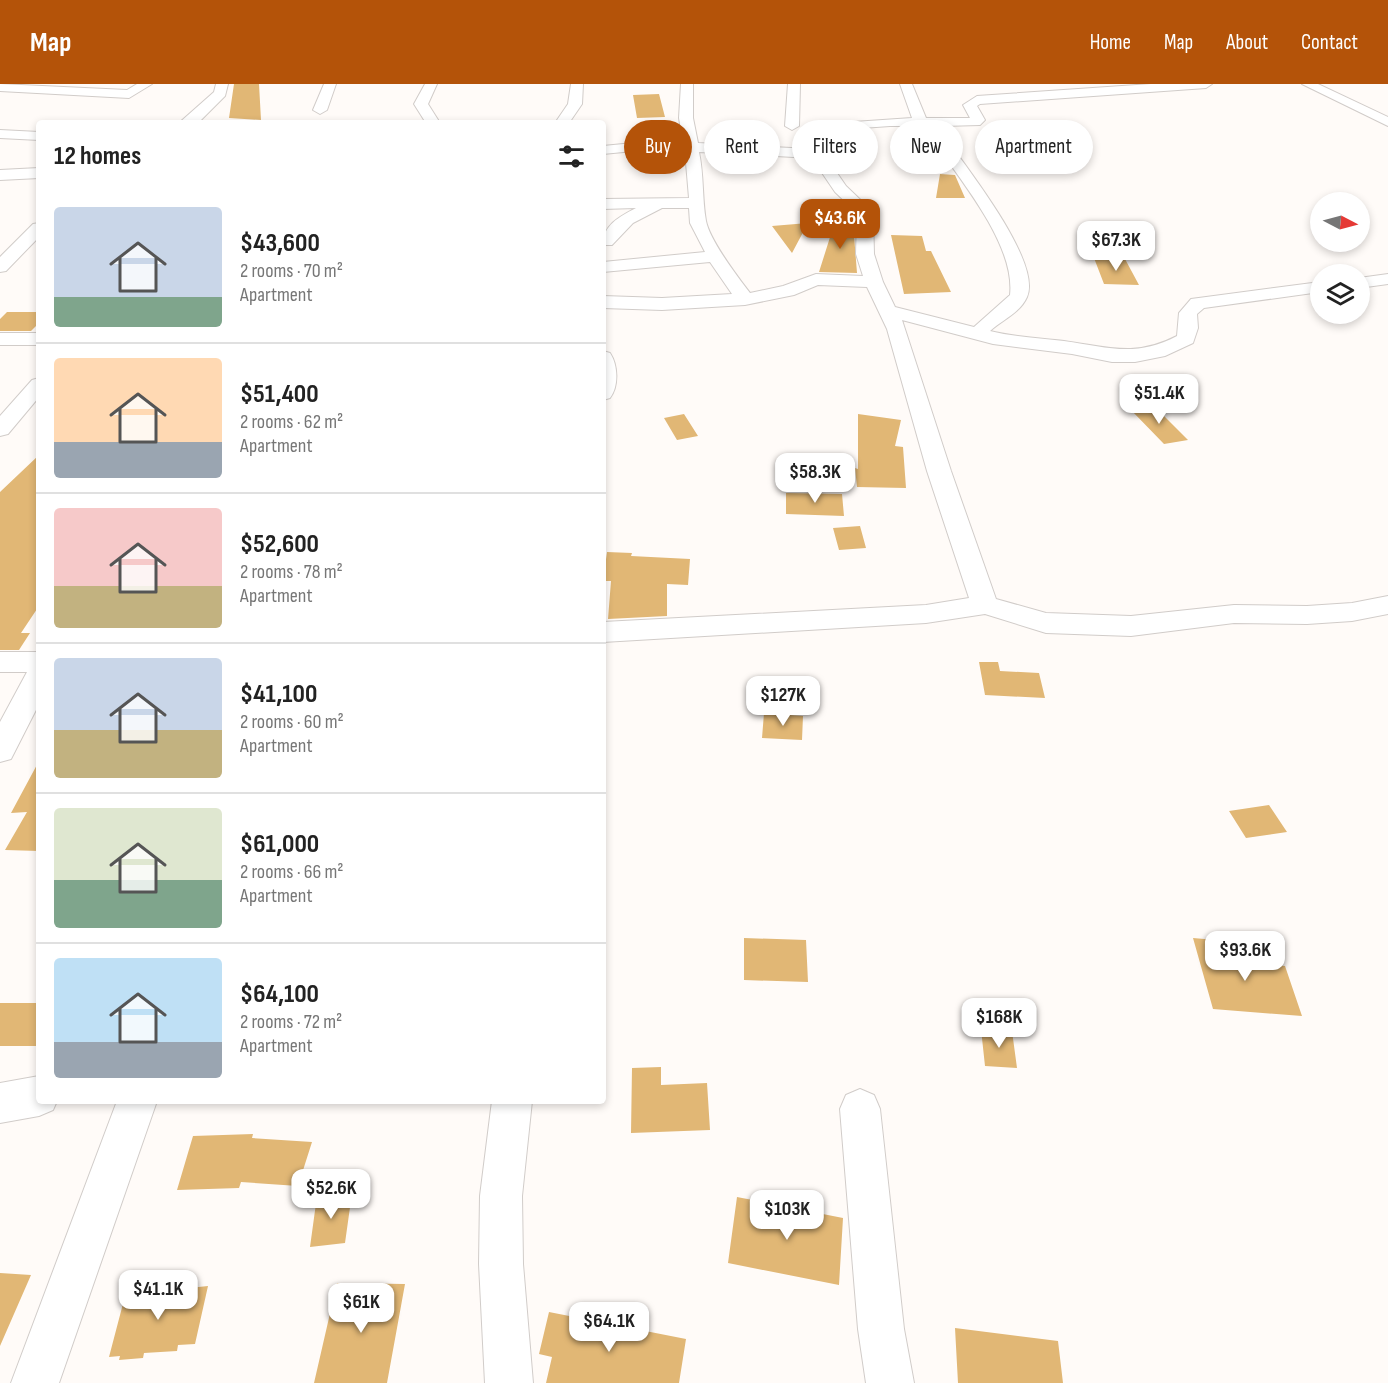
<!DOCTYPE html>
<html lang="en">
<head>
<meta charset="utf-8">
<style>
  body { margin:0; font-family:"Sofia Sans Condensed",sans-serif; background:#f2f2f2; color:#222; height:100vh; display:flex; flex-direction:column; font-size:22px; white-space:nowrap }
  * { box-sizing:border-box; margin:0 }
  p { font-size:20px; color:#767676 }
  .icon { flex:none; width:33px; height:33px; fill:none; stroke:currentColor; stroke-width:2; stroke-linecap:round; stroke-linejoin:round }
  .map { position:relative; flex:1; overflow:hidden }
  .side { position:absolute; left:36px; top:36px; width:570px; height:984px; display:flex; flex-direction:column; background:#fff; border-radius:6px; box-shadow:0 3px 9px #0003 }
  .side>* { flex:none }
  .top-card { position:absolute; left:624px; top:36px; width:570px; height:54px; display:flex; gap:12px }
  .needle { width:39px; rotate:96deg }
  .controls { position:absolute; left:1310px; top:108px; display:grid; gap:12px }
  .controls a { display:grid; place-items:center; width:60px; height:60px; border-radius:50%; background:#fff; box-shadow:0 3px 9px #0003; font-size:30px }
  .price { position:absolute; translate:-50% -51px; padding:0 14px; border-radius:12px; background:#fff; color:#222; font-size:20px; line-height:39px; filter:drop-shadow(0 2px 3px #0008) }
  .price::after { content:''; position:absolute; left:50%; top:36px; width:18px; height:14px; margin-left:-9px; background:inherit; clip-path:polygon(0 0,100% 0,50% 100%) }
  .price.active { background:#b45309; color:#fff }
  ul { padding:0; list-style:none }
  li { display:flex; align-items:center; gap:18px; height:150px; padding:0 18px }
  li+li { border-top:2px solid #e0e0e0 }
  li span { display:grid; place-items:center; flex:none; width:168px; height:120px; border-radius:6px; color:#555 }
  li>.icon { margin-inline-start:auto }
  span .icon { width:72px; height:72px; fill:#fffc; stroke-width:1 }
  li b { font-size:26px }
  h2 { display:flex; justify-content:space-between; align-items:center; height:72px; padding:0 18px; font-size:26px }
  .chip { padding:0 21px; border-radius:27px; background:#fff; box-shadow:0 3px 9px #0003; font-size:21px; line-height:54px }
  .chip.active { background:#b45309; color:#fff }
  header { display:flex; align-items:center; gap:36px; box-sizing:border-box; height:84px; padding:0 30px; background:#b45309; color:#fff }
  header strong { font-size:28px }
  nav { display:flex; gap:33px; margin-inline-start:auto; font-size:21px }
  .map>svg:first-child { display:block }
  .building { fill:#e1b775 }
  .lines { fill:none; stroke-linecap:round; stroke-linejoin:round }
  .minor-casing { stroke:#d1ccc9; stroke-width:2 }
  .minor { fill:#fff; fill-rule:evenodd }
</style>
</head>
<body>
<header>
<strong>Map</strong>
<nav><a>Home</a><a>Map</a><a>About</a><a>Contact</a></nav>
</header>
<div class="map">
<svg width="1388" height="1299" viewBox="0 0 1388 1299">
  <rect width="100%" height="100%" fill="#fffbf8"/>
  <path class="building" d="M234,0H259L261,36L229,34Z
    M659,10L665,33L637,34L633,11Z
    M940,90L955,91L965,114H936Z
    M838,128L854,151L857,189L819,188Z
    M808,139L792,169L772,142Z
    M891,151L922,152L926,167H931L951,208L904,210Z
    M1094,174L1125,175L1139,201L1104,200Z
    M7,228H39V239L31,247H0V235Z
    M1154,322L1188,356L1164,360L1131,326Z
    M684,330L698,352L677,356L664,334Z
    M858,330L901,336L895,362L903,363L906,404L857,403L855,384L858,385Z
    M39,371V522L21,549H30L19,566H0V408Z
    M786,409L842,410L844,432L786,430Z
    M860,442L866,464L839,466L833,444Z
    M607,468L632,469L631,472L690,475L688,501L667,500V532L608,535L611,497H603Z
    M979,578H998L1000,587L1039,589L1045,614L985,611Z
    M764,629L803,632L802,656L762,654Z
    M39,677V767L5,766L27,728L11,729Z
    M1269,721L1287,748L1246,754L1229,727Z
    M744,854L806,856L808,898L744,896Z
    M1193,854L1227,857L1233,878L1285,882L1302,932L1213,925Z
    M0,919H39V962H0Z
    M981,945L1012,947L1017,984L985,982Z
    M661,983V1001L707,999L710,1046L631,1049L632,984Z
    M253,1050L252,1054L312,1058L298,1102L241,1098L239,1104L177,1106L193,1052Z
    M352,1109L345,1159L310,1163L317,1112Z
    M737,1113L843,1134L839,1201L728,1179Z
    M0,1189L31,1191L0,1262Z
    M337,1199L405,1200L387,1299H314Z
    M171,1201L170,1206L208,1202L195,1260L178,1261L177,1267L144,1269L143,1274L119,1276L120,1272L109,1273L125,1212L144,1210L146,1203Z
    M549,1228L686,1255L679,1299H546L552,1273L539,1270Z
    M955,1244L1058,1257L1063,1299H958Z"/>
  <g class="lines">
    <g class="minor-casing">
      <path id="minor" d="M0,0L127,6L137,0H152L129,14L0,7Z
        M216,0H228L225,12L198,39H179L214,8Z
        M324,0H336L327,26L320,30L313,26Z
        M425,0H437L428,20L440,39H426L414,20Z
        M571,0H583L582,20L569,39H555L568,20Z
        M681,0H693V34L698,59L811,65L814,50L824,40L912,34L900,0H912L926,34H970L963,21L977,12L1151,0H1212L1206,4L980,20L977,22L985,36L980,41L943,42L940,46C961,77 1043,177 1027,213C1020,229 1002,236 990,247C1014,253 1040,254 1064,257C1108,263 1135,274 1177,252L1179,229L1191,215L1320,198V208L1204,224L1197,230L1198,244L1193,259L1165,272L1135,278H1112L1072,270L993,260L902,236L951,387L996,515L1046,529L1131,532L1234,521L1307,522L1352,519L1388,512V530L1352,537L1307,540L1234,539L1131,552L1046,549L985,530L926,539L603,558V538L926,521L969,514L927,387L887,245L867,203L818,201L794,211L745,221L662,226L603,224V212L662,214L732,210L710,178L603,188V178L705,168L690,139L689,124H662L633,139L612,161H603C603,141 619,133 636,124L603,125V115L689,114L685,67L654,65L603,70V62L654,57L683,58L679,34ZM890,42H929L926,46C954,89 1016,158 1010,211L974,243L895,223L883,198L874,170L873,132L870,125L846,102L824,70L828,51L834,46ZM699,68L812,74L835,108L855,127L857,132L856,170L863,192L816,190L783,202L750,209C737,192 710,157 706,137C702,115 704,91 699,68Z
        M788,0H800L799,42L792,46L785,42Z
        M1302,0H1318L1388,33V42Z
        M0,46L39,48V56L0,54Z
        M39,84V94L0,96V86Z
        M39,139V153L6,187L0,188V173L33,140Z
        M1388,190V200L1359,204V194Z
        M0,249H39V261H0Z
        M603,267L610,269C618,281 619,302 610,314L603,316Z
        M39,294V313L8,350L0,352V332L32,296Z
        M0,568H39V620L11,675L0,678V638L27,588H0Z
        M39,992V1017H57L53,1026L39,1032L0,1039V999Z
        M860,1005L874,1011L880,1025L904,1245L914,1299H866L858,1245L840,1025L846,1011Z
        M117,1017H157L59,1299H11Z
        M492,1017H532L522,1112L523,1180L533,1299H485L479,1180L480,1112Z"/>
    </g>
    <use href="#minor" class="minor"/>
  </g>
</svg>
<div class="controls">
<a><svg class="needle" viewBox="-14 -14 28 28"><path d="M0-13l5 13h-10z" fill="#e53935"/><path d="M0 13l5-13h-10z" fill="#767676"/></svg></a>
<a><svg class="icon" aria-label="layers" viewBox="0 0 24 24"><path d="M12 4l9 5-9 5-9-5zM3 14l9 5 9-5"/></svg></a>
</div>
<b class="price active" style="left:840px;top:166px">$43.6K</b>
<b class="price" style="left:1116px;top:188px">$67.3K</b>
<b class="price" style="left:1159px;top:341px">$51.4K</b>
<b class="price" style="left:815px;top:420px">$58.3K</b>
<b class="price" style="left:783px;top:643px">$127K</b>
<b class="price" style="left:1245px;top:898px">$93.6K</b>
<b class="price" style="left:999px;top:965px">$168K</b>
<b class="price" style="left:331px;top:1136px">$52.6K</b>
<b class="price" style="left:787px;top:1157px">$103K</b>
<b class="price" style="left:158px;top:1237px">$41.1K</b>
<b class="price" style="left:361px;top:1250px">$61K</b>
<b class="price" style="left:609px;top:1269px">$64.1K</b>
<div class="top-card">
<a class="chip active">Buy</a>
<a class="chip">Rent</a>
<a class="chip">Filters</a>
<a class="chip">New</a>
<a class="chip">Apartment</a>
</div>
<section class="side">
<h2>12 homes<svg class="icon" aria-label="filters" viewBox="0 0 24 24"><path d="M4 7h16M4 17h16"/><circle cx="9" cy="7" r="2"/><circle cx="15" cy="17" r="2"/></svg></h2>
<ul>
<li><span style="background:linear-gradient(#c9d6e8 75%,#7fa58c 0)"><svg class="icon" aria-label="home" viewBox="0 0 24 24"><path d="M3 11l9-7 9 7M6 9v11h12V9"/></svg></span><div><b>$43,600</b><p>2 rooms · 70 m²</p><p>Apartment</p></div></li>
<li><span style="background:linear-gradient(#ffd9b3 70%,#9aa5b1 0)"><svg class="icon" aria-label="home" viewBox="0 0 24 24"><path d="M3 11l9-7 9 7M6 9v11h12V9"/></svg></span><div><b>$51,400</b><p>2 rooms · 62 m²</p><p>Apartment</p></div></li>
<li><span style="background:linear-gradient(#f6c9c9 65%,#c2b280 0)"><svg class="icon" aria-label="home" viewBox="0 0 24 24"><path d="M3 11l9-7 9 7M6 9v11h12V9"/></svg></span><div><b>$52,600</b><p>2 rooms · 78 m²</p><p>Apartment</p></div></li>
<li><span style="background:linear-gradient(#c9d6e8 60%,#c2b280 0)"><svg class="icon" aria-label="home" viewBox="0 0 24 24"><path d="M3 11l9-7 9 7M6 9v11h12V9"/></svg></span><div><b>$41,100</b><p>2 rooms · 60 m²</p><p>Apartment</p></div></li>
<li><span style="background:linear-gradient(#dfe7d0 60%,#7fa58c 0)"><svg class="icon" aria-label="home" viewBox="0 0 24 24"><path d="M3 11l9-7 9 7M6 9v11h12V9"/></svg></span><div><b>$61,000</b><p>2 rooms · 66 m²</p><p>Apartment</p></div></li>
<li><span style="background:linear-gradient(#bfe0f5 70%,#9aa5b1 0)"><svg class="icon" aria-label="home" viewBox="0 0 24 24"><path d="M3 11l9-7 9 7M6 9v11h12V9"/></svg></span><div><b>$64,100</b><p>2 rooms · 72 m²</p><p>Apartment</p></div></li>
</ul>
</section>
</div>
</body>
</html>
